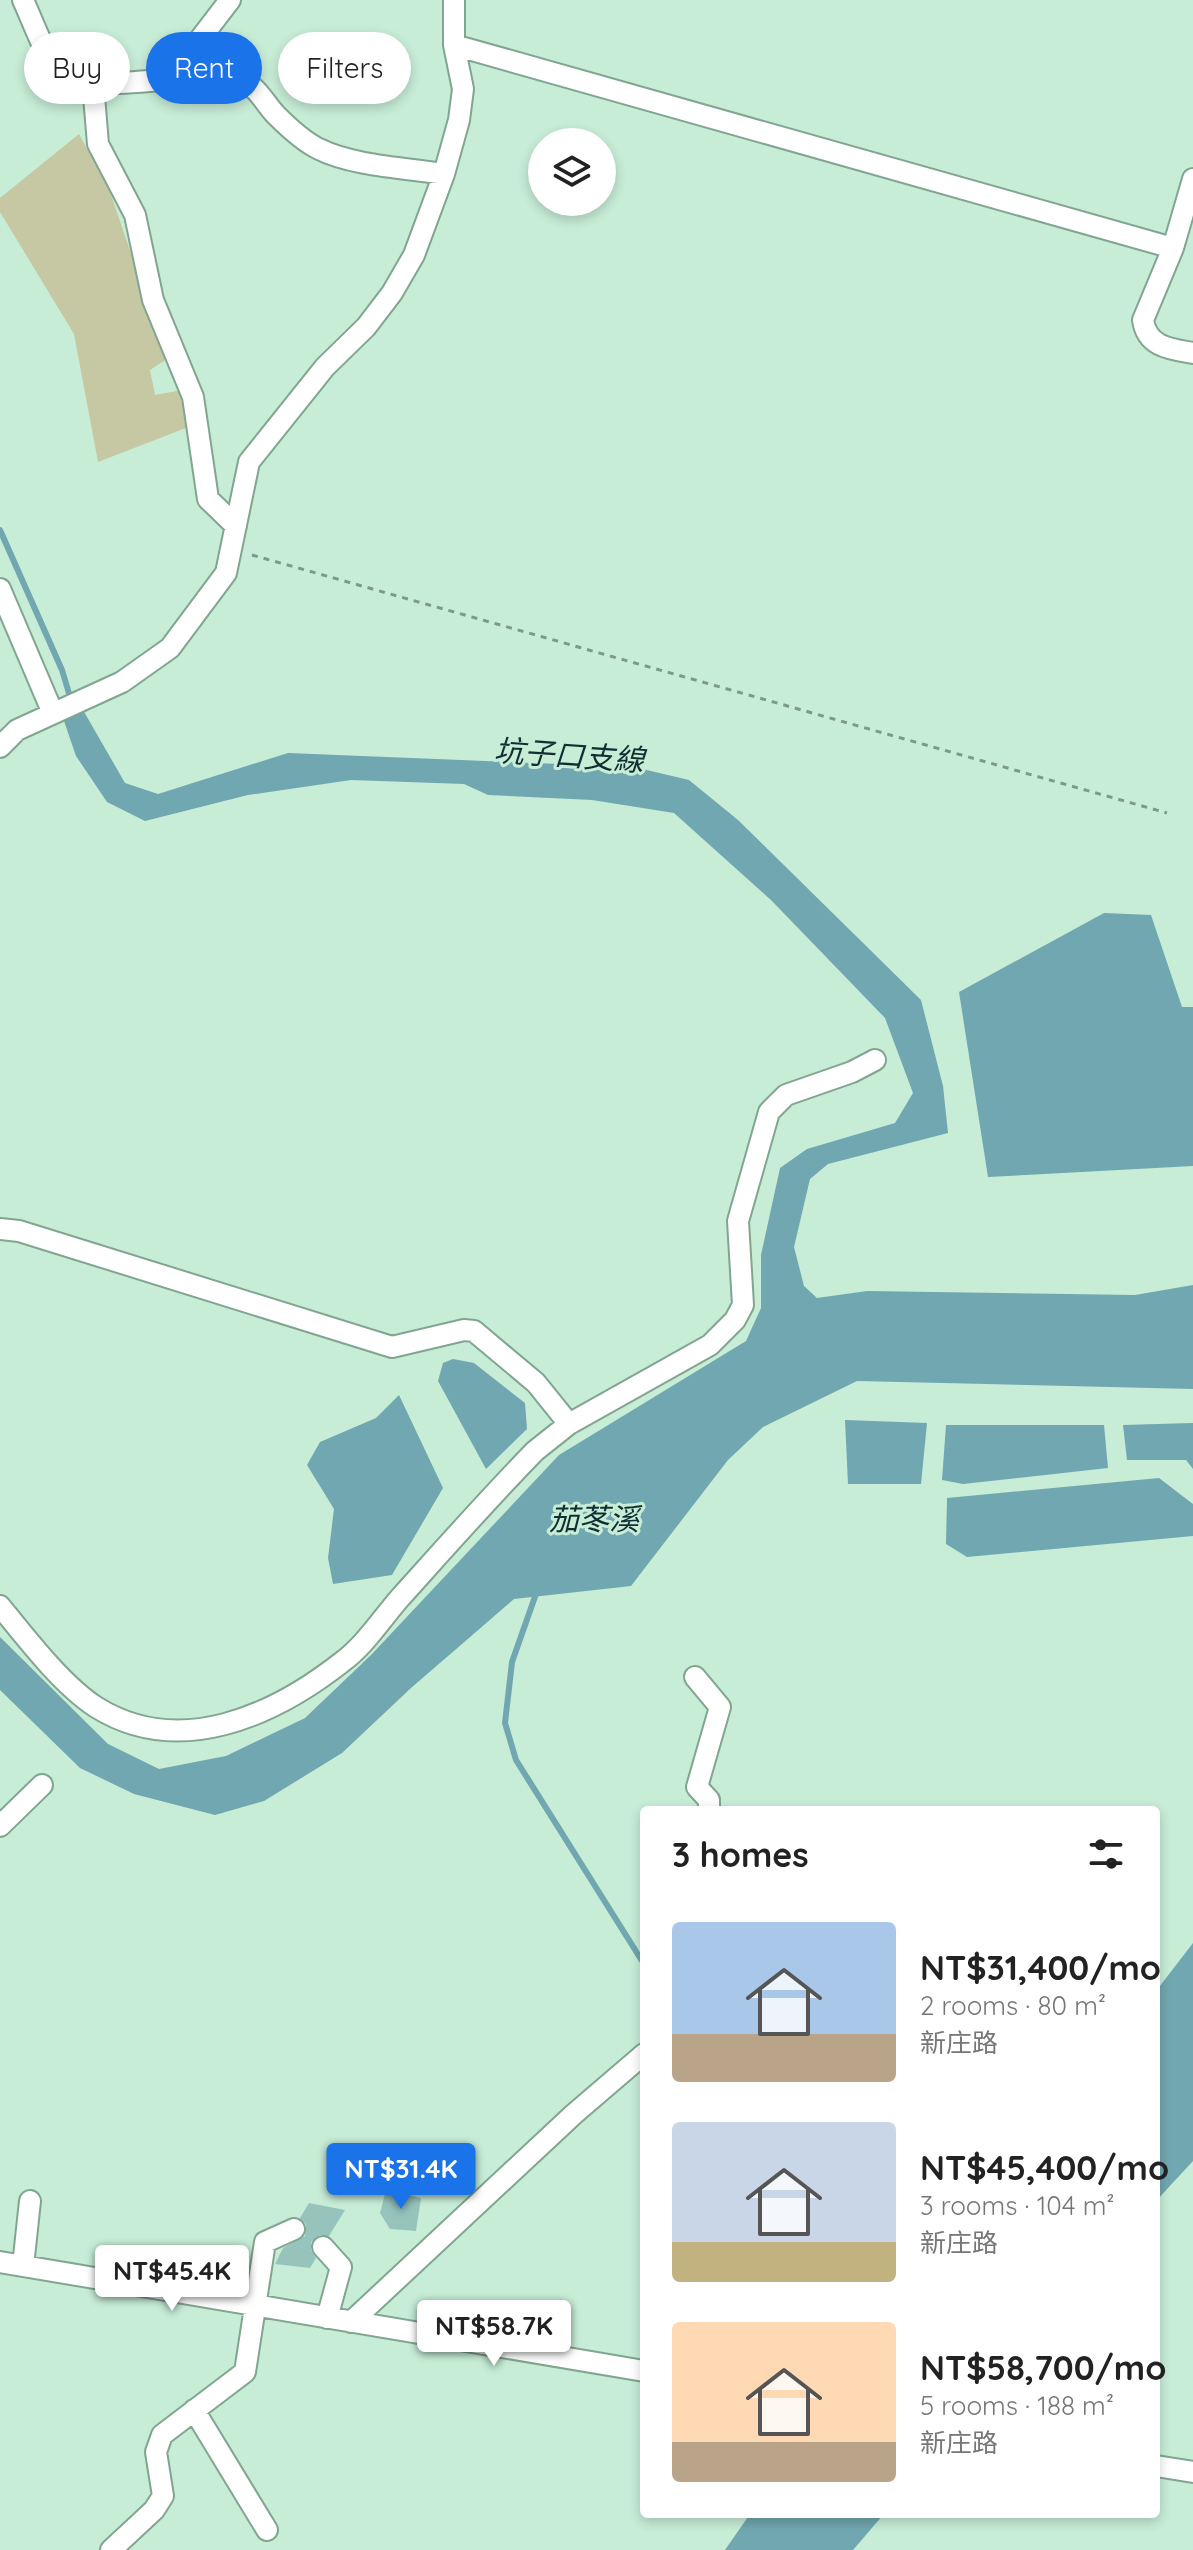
<!DOCTYPE html>
<html lang="en">
<head>
<meta charset="utf-8">
<style>
  body { margin:0; font-family:Quicksand,"Noto Sans TC",sans-serif; background:#f6f6f6; color:#222; height:100vh; display:flex; flex-direction:column; font-size:30px; white-space:nowrap }
  * { box-sizing:border-box; margin:0 }
  p { font-size:26px; color:#767676 }
  .icon { flex:none; width:44px; height:44px; fill:none; stroke:currentColor; stroke-width:2; stroke-linecap:round; stroke-linejoin:round }
  .map { position:relative; flex:1; overflow:hidden }
  .side { position:absolute; left:640px; top:1806px; width:520px; height:712px; display:flex; flex-direction:column; background:#fff; border-radius:8px; box-shadow:0 4px 12px #0003 }
  .side>* { flex:none }
  .banner { position:absolute; left:24px; top:32px; width:496px; height:72px; display:flex; gap:16px }
  .buttons { position:absolute; left:528px; top:128px; display:grid; gap:16px }
  .buttons a { display:grid; place-items:center; width:88px; height:88px; border-radius:50%; background:#fff; box-shadow:0 4px 12px #0003; font-size:40px }
  .price { position:absolute; translate:-50% -68px; padding:0 18px; border-radius:8px; background:#fff; color:#222; font-size:26px; line-height:52px; filter:drop-shadow(0 2px 4px #0008) }
  .price::after { content:''; position:absolute; left:50%; top:48px; width:24px; height:18px; margin-left:-12px; background:inherit; clip-path:polygon(0 0,100% 0,50% 100%) }
  .price.current { background:#1a73e8; color:#fff }
  ul { padding:0; list-style:none }
  li { display:flex; align-items:center; gap:24px; height:200px; padding:0 32px }
  li span { display:grid; place-items:center; flex:none; width:224px; height:160px; border-radius:8px; color:#555 }
  li>.icon { margin-inline-start:auto }
  span .icon { width:96px; height:96px; fill:#fffc; stroke-width:1 }
  li b { font-size:34px }
  h2 { display:flex; justify-content:space-between; align-items:center; height:96px; padding:0 32px; font-size:34px }
  .tag { padding:0 28px; border-radius:36px; background:#fff; box-shadow:0 4px 12px #0003; font-size:28px; line-height:72px }
  .tag.current { background:#1a73e8; color:#fff }
  .map>svg:first-child { display:block }
  .green { fill:#c5c8a3 }
  .water { fill:#70a7b0 }
  .lines { fill:none; stroke-linecap:round; stroke-linejoin:round }
  .stream { stroke:#70a7b0; stroke-width:6 }
  .building { fill:#96c4bd }
  .minor-casing { stroke:#81a590; stroke-width:24 }
  .path { stroke:#7e9989; stroke-width:3; stroke-dasharray:6 6; stroke-linecap:butt }
  .minor { stroke:#fff; stroke-width:20 }
  .labels { text-anchor:middle; stroke-width:6; stroke-linejoin:round; paint-order:stroke }
  .water-label { font-size:30px; font-style:italic; fill:#112e32; stroke:#c7edd7 }
</style>
</head>
<body>
<div class="map">
<svg width="1193" height="2550" viewBox="0 0 1193 2550">
  <rect width="100%" height="100%" fill="#c7edd7"/>
  <path class="green" d="M79,134L109,189L167,359L150,370L155,395L182,390L191,426L98,462L74,334L0,212V198Z"/>
  <path class="water" d="M83,710L125,783L158,794L288,753L634,767L689,780L738,820L921,1000L943,1086L948,1133L828,1164L810,1179L794,1247L804,1286L817,1298L867,1291L1135,1295L1193,1285V1389L857,1381L763,1427L728,1460L631,1586L514,1599L411,1688L342,1753L264,1801L215,1815L134,1794L80,1768L0,1690V1637L108,1744L159,1769L226,1756L305,1718L371,1655L559,1455L746,1341L761,1308V1255L780,1168L807,1149L895,1123L913,1093L885,1018L771,900L674,813L592,800L488,795L464,784L351,780L248,795L145,821L107,802L76,756L64,721Z
    M1104,913L1151,915L1182,1007H1193V1166L988,1177L959,992Z
    M453,1359L474,1363L525,1403L527,1429L486,1469L438,1381L443,1363Z
    M399,1395L443,1488L392,1575L333,1584L328,1558L334,1509L307,1465L320,1442L376,1418Z
    M845,1420L927,1423L921,1484H848Z
    M1193,1423V1469L1186,1460H1127L1123,1425Z
    M946,1425H1104L1108,1468L963,1484L942,1480Z
    M1159,1478L1193,1504V1536L967,1557L946,1544L947,1498Z
    M1193,1943V2161L1156,2201V1991Z
    M750,2514H884L853,2550H725Z"/>
  <g class="lines">
    <path class="stream" d="M0,530L62,670L71,700
      M537,1591L512,1662L505,1723L516,1760L644,1964"/>
  </g>
  <path class="building" d="M386,2190L421,2198L416,2231L390,2229L380,2213Z
    M309,2203L345,2210L329,2236L320,2235L311,2242V2250L316,2258L310,2268L275,2264L283,2248L305,2236L306,2224L300,2218Z"/>
  <g class="lines">
    <g class="minor-casing">
      <path id="minor" d="M23,0C33,21 48,67 67,79C88,92 195,73 231,78C256,81 261,99 276,115C288,127 304,142 319,149C353,166 407,168 444,174
        M454,45L1173,248
        M171,77L230,0
        M93,84L98,144L135,215L153,300L193,397L208,499L236,526
        M1193,179L1173,248L1143,320C1147,347 1170,349 1193,353
        M0,589L52,711
        M0,747L17,730L122,682L170,648L226,573L249,462L325,367L366,327L392,293L414,255L444,174L459,120L463,89L454,45V0
        M0,1229L19,1231L392,1347L464,1330L474,1331L536,1383L569,1424
        M0,1606C26,1638 62,1685 96,1707C179,1759 273,1716 342,1662C364,1646 381,1620 399,1599C444,1549 488,1499 535,1451L569,1424L710,1345L735,1320L743,1305L738,1221L769,1112L786,1095L852,1072L875,1060
        M695,1677L720,1707L697,1787L709,1800V1810
        M0,1826L42,1785
        M323,2247L341,2267L327,2318
        M0,2262L644,2371
        M23,2266L30,2201
        M351,2322L574,2114L644,2054
        M194,2410L267,2530
        M1156,2466L1193,2472
        M111,2550L154,2510L163,2496L156,2452L162,2435L245,2372L265,2242L294,2229"/>
    </g>
    <path class="path" d="M252,555L1167,813"/>
    <use href="#minor" class="minor"/>
  </g>
  <g class="labels">
    <g class="water-label">
      <text transform="translate(569 756) rotate(4)" y="10">坑子口支線</text>
      <text x="594" y="1530">茄苳溪</text>
    </g>
  </g>
</svg>
<div class="buttons">
<a><svg class="icon" aria-label="layers" viewBox="0 0 24 24"><path d="M12 4l9 5-9 5-9-5zM3 14l9 5 9-5"/></svg></a>
</div>
<b class="price current" style="left:401px;top:2211px">NT$31.4K</b>
<b class="price" style="left:172px;top:2313px">NT$45.4K</b>
<b class="price" style="left:494px;top:2368px">NT$58.7K</b>
<div class="banner">
<a class="tag">Buy</a>
<a class="tag current">Rent</a>
<a class="tag">Filters</a>
</div>
<section class="side">
<h2>3 homes<svg class="icon" aria-label="filters" viewBox="0 0 24 24"><path d="M4 7h16M4 17h16"/><circle cx="9" cy="7" r="2"/><circle cx="15" cy="17" r="2"/></svg></h2>
<ul>
<li><span style="background:linear-gradient(#a9c7e8 70%,#b9a48a 0)"><svg class="icon" aria-label="home" viewBox="0 0 24 24"><path d="M3 11l9-7 9 7M6 9v11h12V9"/></svg></span><div><b>NT$31,400/mo</b><p>2 rooms · 80 m²</p><p>新庄路</p></div></li>
<li><span style="background:linear-gradient(#c9d6e8 75%,#c2b280 0)"><svg class="icon" aria-label="home" viewBox="0 0 24 24"><path d="M3 11l9-7 9 7M6 9v11h12V9"/></svg></span><div><b>NT$45,400/mo</b><p>3 rooms · 104 m²</p><p>新庄路</p></div></li>
<li><span style="background:linear-gradient(#ffd9b3 75%,#b9a48a 0)"><svg class="icon" aria-label="home" viewBox="0 0 24 24"><path d="M3 11l9-7 9 7M6 9v11h12V9"/></svg></span><div><b>NT$58,700/mo</b><p>5 rooms · 188 m²</p><p>新庄路</p></div></li>
</ul>
</section>
</div>
</body>
</html>
